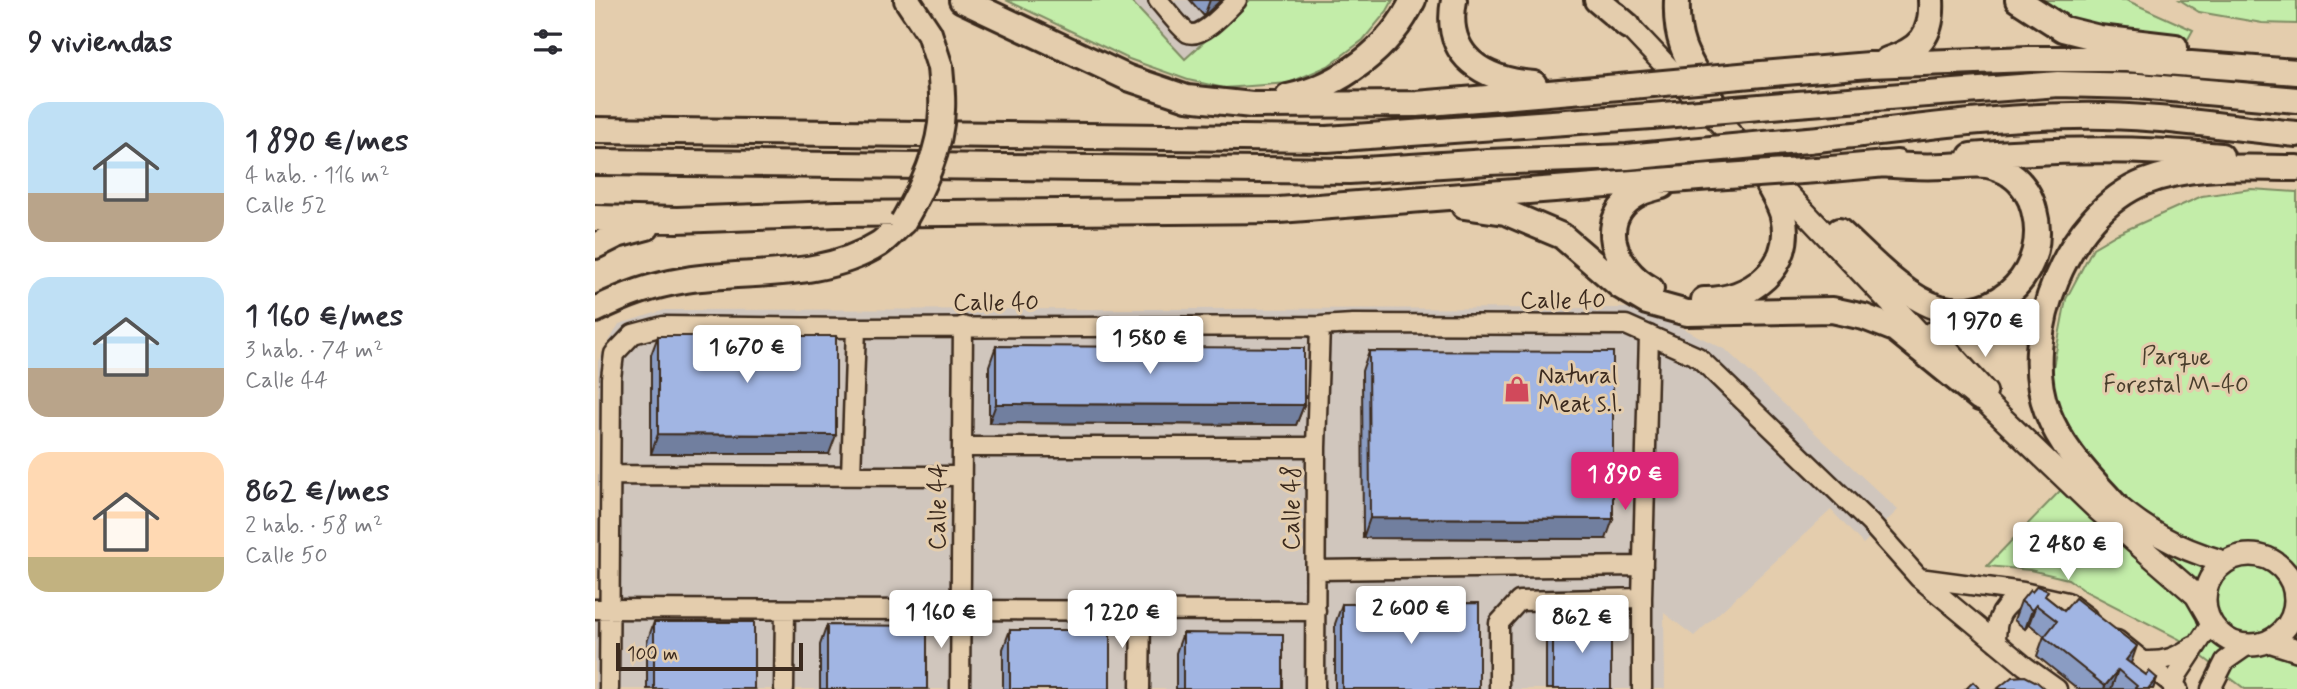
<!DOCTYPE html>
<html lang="es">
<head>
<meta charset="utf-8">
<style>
  body { margin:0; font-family:Mynerve,sans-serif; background:#f2f2f3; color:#2b2b33; height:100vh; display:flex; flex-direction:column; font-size:26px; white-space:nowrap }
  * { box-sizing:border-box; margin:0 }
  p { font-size:23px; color:#7c7c81 }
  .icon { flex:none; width:38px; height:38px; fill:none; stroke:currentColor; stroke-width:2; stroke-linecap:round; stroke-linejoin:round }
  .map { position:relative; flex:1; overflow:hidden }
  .details { display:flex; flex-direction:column; background:#fff; width:595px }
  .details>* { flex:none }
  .scale { position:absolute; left:21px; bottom:18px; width:187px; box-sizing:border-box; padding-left:7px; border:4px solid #3b2a1e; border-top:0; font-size:19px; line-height:24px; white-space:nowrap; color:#3b2a1e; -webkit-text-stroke:5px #e4cdad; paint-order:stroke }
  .price { position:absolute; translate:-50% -60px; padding:0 16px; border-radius:7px; background:#fff; color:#222; font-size:23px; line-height:46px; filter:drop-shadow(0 2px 4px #0008) }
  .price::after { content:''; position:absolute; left:50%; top:42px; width:21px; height:16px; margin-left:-10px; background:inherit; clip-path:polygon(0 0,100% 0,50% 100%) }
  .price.selected { background:#db2777; color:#fff }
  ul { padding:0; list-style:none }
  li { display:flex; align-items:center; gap:21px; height:175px; padding:0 28px }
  li span { display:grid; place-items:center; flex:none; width:196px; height:140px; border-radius:21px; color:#555 }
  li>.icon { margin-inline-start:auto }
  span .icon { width:84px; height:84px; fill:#fffc; stroke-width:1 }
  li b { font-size:30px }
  h2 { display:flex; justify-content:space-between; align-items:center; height:84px; padding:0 28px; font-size:30px }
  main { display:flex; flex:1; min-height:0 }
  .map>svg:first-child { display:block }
  .built { fill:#d0c6bd }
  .green { fill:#c3eda9; stroke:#7f8c64; stroke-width:2 }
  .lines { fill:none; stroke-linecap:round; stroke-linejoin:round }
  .minor-casing { stroke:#3b2a1e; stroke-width:23 }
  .major-casing { stroke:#3b2a1e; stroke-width:26 }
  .highway-casing { stroke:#3b2a1e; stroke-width:30 }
  .minor { stroke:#e4cdad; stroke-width:18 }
  .major { stroke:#e4cdad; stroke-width:21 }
  .highway { stroke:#e4cdad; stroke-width:24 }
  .highway-bridge-casing { stroke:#3b2a1e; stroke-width:30; stroke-linecap:butt }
  .highway-bridge { stroke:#e4cdad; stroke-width:24 }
  .wall { fill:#8a9cc3; stroke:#3b2a1e; stroke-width:2 }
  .shaded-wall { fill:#717f9f; stroke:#3b2a1e; stroke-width:2 }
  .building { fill:#a1b5e3; stroke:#3b2a1e; stroke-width:2 }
  .labels { text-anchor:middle; stroke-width:6; stroke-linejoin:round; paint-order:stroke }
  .street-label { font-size:24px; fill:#3b2a1e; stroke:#e4cdad }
  .park-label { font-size:24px; fill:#493e2c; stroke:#e4cdad }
  .poi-label { font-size:24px; fill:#3b2a1e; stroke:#e4cdad; text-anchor:start }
</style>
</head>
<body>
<main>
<section class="details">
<h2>9 viviendas<svg class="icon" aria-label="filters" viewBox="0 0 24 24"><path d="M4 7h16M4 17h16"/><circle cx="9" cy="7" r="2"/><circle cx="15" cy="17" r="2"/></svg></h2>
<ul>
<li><span style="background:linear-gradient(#bfe0f5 65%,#b9a48a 0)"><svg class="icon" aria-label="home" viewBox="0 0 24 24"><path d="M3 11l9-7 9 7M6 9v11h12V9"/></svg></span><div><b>1 890 €/mes</b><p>4 hab. · 116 m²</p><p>Calle 52</p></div></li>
<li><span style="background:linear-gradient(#bfe0f5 65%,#b9a48a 0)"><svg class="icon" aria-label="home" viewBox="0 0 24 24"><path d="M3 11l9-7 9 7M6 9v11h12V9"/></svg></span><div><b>1 160 €/mes</b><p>3 hab. · 74 m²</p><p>Calle 44</p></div></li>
<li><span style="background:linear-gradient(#ffd9b3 75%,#c2b280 0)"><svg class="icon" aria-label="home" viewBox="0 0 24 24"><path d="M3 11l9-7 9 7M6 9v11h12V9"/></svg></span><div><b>862 €/mes</b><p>2 hab. · 58 m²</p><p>Calle 50</p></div></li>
</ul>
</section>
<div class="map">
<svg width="1702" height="689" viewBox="0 0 1702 689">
  <rect width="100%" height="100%" fill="#e4cdad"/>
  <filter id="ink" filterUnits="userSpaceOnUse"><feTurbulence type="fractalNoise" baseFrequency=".0143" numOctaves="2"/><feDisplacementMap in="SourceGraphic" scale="14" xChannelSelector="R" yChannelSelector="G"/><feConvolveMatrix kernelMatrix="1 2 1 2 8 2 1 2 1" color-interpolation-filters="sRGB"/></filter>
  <g filter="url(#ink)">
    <path class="built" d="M535,0H655L590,60Z
      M1032,308L1073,321L1131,350L1303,510L1268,544L1236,510L1099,636L1069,613L1070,689H0V597H3V361L24,324L70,310Z"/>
    <path class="green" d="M411,0H535L590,59L655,0H798L792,11L768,40L733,66L694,83L629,88L593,80L534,59Z
      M1441,0H1531L1598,30L1593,39C1541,32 1485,31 1441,0Z
      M1585,0H1702V24L1667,23L1604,12Z
      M1656,189L1702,192V689H1650L1584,639L1490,591L1473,579L1435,570L1392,566L1494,461L1462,404L1457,373L1471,299L1498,248L1522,234L1607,196Z"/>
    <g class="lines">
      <g class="minor-casing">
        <path id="minor" d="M563,0C570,8 585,28 593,33C607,39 633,9 642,0
          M367,447H721
          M16,475L367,476
          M256,475L261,328
          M721,570L1048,566
          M1324,578L1428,592L1472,602L1492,617
          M0,609L721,611
          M1522,640L1583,689
          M1401,642C1401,614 1407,609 1428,592
          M1550,661C1570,662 1582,657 1598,646
          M14,689L16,378L19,354L38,334L68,326L261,328L725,326L758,324L1031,325L1103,357L1275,523L1324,578L1430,666L1462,689
          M189,689L190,610
          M365,689L368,326
          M545,689L546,612
          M720,689L721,447L725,326
          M904,689V623L924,601L1047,598
          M1047,689V598L1054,335
          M1578,689L1583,674L1616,624
          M1616,689L1630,661L1653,645"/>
      </g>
      <g class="major-casing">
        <path id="major" d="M1022,14L1342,352
          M1337,333L1391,392
          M1373,385L1502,509L1601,595L1612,614
          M1508,494C1548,529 1578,547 1629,562
          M1610 600a45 45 0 1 1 90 0a45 45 0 1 1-90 0Z
          M1674,641L1702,650"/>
      </g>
      <g class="highway-casing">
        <path id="highway" d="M312,0L334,33L345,67
          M367,0L533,78L592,98L657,105L822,104L1036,86
          M859,0C848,57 889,80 939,84
          M1002,0L1033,26
          M1082,0C1080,46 1095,62 1116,99
          M1423,0L1468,29L1504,38L1580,47
          M1292,60C1325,50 1338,35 1336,0
          M1167,74L1274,65L1434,59H1531L1702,72
          M693,97C745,86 795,49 818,0
          M1189,105L1463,84L1543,86L1702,100
          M0,130L732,139L1056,116
          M1213,140C1301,131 1390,117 1479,116C1553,114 1628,127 1702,134
          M1376,156C1459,149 1544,148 1626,156
          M0,162L754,171L893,162L1032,157L1095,151
          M1236,169L1302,163
          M869,206L910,212L967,236L1025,286L1052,302L1092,313L1237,310L1269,317L1300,329L1385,398
          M0,218L82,220L242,214L684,210L1117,177
          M1244,231C1272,256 1309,298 1345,308C1405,323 1455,268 1439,210C1436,197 1428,183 1416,175C1411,171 1399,166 1392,165C1379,163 1363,166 1350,166C1328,167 1307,166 1286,164
          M0,246L22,235L52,227
          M1056,289C1018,269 999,217 1045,193C1051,190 1060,188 1067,186
          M1109,300C1155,301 1200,267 1188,216C1183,197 1165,172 1155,154
          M0,310C33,294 55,286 91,280C155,270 227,280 284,244C293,238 300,229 308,222
          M1520,505C1494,476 1466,448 1452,411C1423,335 1473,212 1550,182C1598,163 1652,168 1702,168"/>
      </g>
      <use href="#minor" class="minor"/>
      <use href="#major" class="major"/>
      <use href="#highway" class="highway"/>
      <g class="highway-bridge-casing">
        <path id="highway-bridge" d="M1036,86L1167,74
          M1056,116L1189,105
          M1095,151L1213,140
          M1117,177L1236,169
          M308,222C327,189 346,150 347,110C348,96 346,81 345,67"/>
      </g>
      <use href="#highway-bridge" class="highway-bridge"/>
    </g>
    <path class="wall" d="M595,0H626L609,16Z
      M63,336L234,454H56V355Z
      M401,346L709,405L701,425L394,423V366Z
      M774,351L1011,539L768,538L767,371Z
      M1437,592L1451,597L1551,675L1562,678L1558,689H1483L1442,656L1449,636L1434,624L1430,629L1419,620L1426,601Z
      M747,604L884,689H740V624Z
      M958,621L1016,689H951V641Z
      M59,622L159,689H52V642Z
      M232,625L332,689H225V645Z
      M415,630L515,689H408V649Z
      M588,633L688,689H581V653Z"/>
    <path class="shaded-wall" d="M615,0H626L609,16Z
      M401,404L709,405L701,425L394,423Z
      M63,434L241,435L234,454H56Z
      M775,518L1018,519L1011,539L768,538Z
      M1441,605L1434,624L1430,629L1437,610Z
      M1542,646L1535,666L1531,660Z
      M1523,670L1516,689H1509L1510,686Z
      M1562,678L1558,689H1553Z"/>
    <path class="building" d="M63,336H241V435L63,434Z
      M401,346L709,348V405L401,404Z
      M774,351L1018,352V519L775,518Z
      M1442,586L1453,591L1450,596L1469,611L1480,598L1542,646L1531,660L1551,675L1554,671L1562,678L1553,689H1539L1542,686L1523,670L1510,686L1449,637L1462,621L1441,605L1437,610L1426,601L1435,590L1437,592Z
      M884,603V689H747V604Z
      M958,621H1016V689H958Z
      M59,622H159V689H59Z
      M232,625L332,626V689H232Z
      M415,630H515V689H415Z
      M588,633L688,634V689H588Z
      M1430,676L1442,682L1450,689H1402L1417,677Z
      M1378,682L1385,689H1371Z"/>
  </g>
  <defs>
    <g id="shop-bare" transform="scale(2.1)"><path d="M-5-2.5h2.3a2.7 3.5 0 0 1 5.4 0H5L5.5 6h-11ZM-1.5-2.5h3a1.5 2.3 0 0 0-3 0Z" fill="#d1495b" stroke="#e4cdad" stroke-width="2.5" paint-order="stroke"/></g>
  </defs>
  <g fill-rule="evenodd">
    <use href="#shop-bare" x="922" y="389"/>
  </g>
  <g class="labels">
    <g class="street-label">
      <text x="968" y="308">Calle 40</text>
      <text x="401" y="310">Calle 40</text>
      <text transform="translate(342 507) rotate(-90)" y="8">Calle 44</text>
      <text transform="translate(696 508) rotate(-90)" y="8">Calle 48</text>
    </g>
    <g class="park-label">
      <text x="1581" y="364">Parque<tspan x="1581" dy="28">Forestal M-40</tspan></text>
    </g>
    <g class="poi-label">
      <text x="943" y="383">Natural<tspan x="943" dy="28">Meat s.l.</tspan></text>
    </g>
  </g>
</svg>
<div class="scale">100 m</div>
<b class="price" style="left:1390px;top:359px">1 970 €</b>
<b class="price" style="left:555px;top:376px">1 580 €</b>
<b class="price" style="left:152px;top:385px">1 670 €</b>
<b class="price selected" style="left:1030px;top:512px">1 890 €</b>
<b class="price" style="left:1473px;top:582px">2 480 €</b>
<b class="price" style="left:816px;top:646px">2 600 €</b>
<b class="price" style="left:346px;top:650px">1 160 €</b>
<b class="price" style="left:527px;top:650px">1 220 €</b>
<b class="price" style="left:987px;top:655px">862 €</b>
</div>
</main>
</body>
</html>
